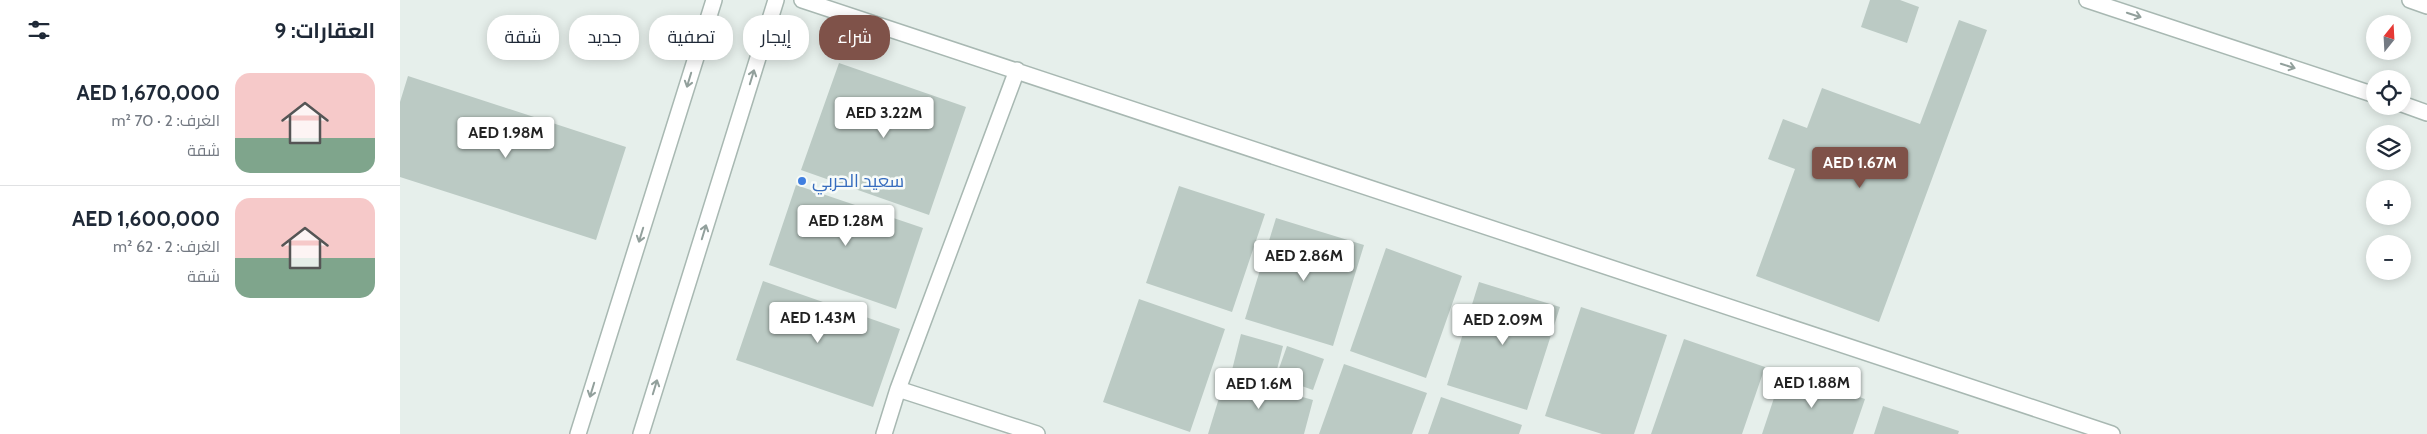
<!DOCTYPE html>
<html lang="ar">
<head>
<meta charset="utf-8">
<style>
  body { margin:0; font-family:Cabin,Cairo,sans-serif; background:#f6f6f7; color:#1f2937; direction:rtl; height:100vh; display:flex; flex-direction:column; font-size:19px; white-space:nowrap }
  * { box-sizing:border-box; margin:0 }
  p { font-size:16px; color:#747a83 }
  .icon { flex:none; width:28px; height:28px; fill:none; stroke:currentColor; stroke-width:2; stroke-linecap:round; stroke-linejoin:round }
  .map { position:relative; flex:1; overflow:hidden; direction:ltr }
  .panel { display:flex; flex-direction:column; background:#fff; width:400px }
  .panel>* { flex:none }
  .guide { position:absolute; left:15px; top:15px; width:475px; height:45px; direction:rtl; display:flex; gap:10px }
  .needle { width:32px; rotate:18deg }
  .tools { position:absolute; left:1966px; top:15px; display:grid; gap:10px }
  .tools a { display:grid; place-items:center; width:45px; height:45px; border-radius:50%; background:#fff; box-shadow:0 2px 12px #0003; font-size:25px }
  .price { position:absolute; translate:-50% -42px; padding:0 11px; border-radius:5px; background:#fff; color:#222; font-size:16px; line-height:32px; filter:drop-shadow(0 1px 2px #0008) }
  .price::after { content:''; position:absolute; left:50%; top:30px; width:15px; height:11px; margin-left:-8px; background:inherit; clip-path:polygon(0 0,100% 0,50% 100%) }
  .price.active { background:#7f5249; color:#fff }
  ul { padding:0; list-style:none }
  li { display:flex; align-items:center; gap:15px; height:125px; padding:0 25px }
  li+li { border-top:1px solid #e0e1e3 }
  li span { display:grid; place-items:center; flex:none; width:140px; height:100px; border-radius:15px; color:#555 }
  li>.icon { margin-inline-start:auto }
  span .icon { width:60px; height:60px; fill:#fffc; stroke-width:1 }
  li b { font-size:21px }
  h2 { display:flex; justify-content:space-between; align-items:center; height:60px; padding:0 25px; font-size:21px }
  .tag { padding:0 18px; border-radius:20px; background:#fff; box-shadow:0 2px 12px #0003; font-size:18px; line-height:45px }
  .tag.active { background:#7f5249; color:#fff }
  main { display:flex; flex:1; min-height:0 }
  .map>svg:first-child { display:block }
  .building { fill:#bbcac4 }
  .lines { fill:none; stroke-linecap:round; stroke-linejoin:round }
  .minor-casing { stroke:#a8b8b2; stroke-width:18 }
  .minor { stroke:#fff; stroke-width:15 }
  .oneway { stroke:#92a09c }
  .shop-dot { fill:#3f7fe0; stroke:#f7fbf9; stroke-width:2 }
  .labels { text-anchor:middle; stroke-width:5; stroke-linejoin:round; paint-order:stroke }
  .shop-label { font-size:18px; fill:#366cbe; stroke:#f7fbf9; text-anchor:start }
</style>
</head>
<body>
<main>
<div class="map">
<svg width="2027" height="434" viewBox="0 0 2027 434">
  <rect width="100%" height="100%" fill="#e6efeb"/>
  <path class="building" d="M1470,0H1500L1519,7L1507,43L1461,27Z
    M1559,20L1587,30L1479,322L1356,276L1395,169L1368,159L1383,119L1407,128L1422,88L1520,124Z
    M439,63L566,107L529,215L401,170Z
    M8,76L226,147L196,240L0,177V102Z
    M396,185L523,228L496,309L369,265Z
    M779,186L865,214L832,312L746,283Z
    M876,218L964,245L933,346L845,319Z
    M986,248L1062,276L1026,378L950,351Z
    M363,281L500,329L473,407L336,360Z
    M1079,282L1160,307L1127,410L1047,385Z
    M739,299L825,329L790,432L703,402Z
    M1181,307L1267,335L1234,434H1202L1145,416Z
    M841,334L883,346L874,381L832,370Z
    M1284,339L1365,367L1342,434H1251Z
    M887,346L924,359L913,390L876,377Z
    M944,364L1027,393L1012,434H919Z
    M1383,371L1465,399L1453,434H1362Z
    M826,375L913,400L904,434H808Z
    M1041,397L1122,425L1119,434H1028Z
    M1483,406L1559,431L1558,434H1474Z"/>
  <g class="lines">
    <g class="minor-casing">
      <path id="minor" d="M402,0L1712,434
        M1687,0L1975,95
        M2010,0L2027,6
        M2002,104L2027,113
        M498,389L637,434
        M178,434L314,0
        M241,434L376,0
        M484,434L498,389L617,70"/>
    </g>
    <use href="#minor" class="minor"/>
  </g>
  <defs><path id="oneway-shaft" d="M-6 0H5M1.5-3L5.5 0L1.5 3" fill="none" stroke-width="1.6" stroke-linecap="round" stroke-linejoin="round" transform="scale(1.25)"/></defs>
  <g class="oneway">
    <use href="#oneway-shaft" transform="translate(1734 15) rotate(18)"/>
    <use href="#oneway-shaft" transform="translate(1888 66) rotate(18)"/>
    <use href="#oneway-shaft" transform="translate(352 77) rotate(-73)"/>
    <use href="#oneway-shaft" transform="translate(289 80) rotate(107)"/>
    <use href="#oneway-shaft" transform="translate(304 232) rotate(-73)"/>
    <use href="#oneway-shaft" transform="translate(241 235) rotate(107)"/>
    <use href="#oneway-shaft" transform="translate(255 387) rotate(-73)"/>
    <use href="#oneway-shaft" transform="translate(192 390) rotate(107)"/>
  </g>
  <circle class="shop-dot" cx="402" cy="181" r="5"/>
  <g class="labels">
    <g class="shop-label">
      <text x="412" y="187">سعيد الحربي</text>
    </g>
  </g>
</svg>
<div class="tools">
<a><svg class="needle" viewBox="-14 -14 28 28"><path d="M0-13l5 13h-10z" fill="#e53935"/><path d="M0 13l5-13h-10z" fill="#747a83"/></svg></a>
<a><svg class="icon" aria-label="locate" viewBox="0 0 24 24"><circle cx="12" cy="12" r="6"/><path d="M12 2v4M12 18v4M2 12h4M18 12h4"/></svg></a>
<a><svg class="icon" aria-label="layers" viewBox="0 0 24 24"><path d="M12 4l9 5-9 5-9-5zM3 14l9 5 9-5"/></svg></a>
<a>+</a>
<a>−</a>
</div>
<b class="price" style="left:484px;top:139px">AED 3.22M</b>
<b class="price" style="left:106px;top:159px">AED 1.98M</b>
<b class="price active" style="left:1460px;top:189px">AED 1.67M</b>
<b class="price" style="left:446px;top:247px">AED 1.28M</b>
<b class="price" style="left:904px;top:282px">AED 2.86M</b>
<b class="price" style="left:418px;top:344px">AED 1.43M</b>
<b class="price" style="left:1103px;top:346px">AED 2.09M</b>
<b class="price" style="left:1412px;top:409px">AED 1.88M</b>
<b class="price" style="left:859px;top:410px">AED 1.6M</b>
<div class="guide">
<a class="tag active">شراء</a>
<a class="tag">إيجار</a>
<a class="tag">تصفية</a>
<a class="tag">جديد</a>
<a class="tag">شقة</a>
</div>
</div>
<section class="panel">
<h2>العقارات: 9<svg class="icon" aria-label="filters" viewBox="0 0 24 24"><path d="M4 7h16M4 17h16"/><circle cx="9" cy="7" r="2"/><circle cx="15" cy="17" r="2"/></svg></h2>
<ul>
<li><span style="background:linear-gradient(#f6c9c9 65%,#7fa58c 0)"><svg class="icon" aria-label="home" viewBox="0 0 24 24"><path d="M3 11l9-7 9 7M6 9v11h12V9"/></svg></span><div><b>AED 1,670,000</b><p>الغرف: 2 · 70 m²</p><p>شقة</p></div></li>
<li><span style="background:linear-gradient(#f6c9c9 60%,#7fa58c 0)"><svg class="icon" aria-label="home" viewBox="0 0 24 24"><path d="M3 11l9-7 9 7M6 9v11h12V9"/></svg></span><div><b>AED 1,600,000</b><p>الغرف: 2 · 62 m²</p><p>شقة</p></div></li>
</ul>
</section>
</main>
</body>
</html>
